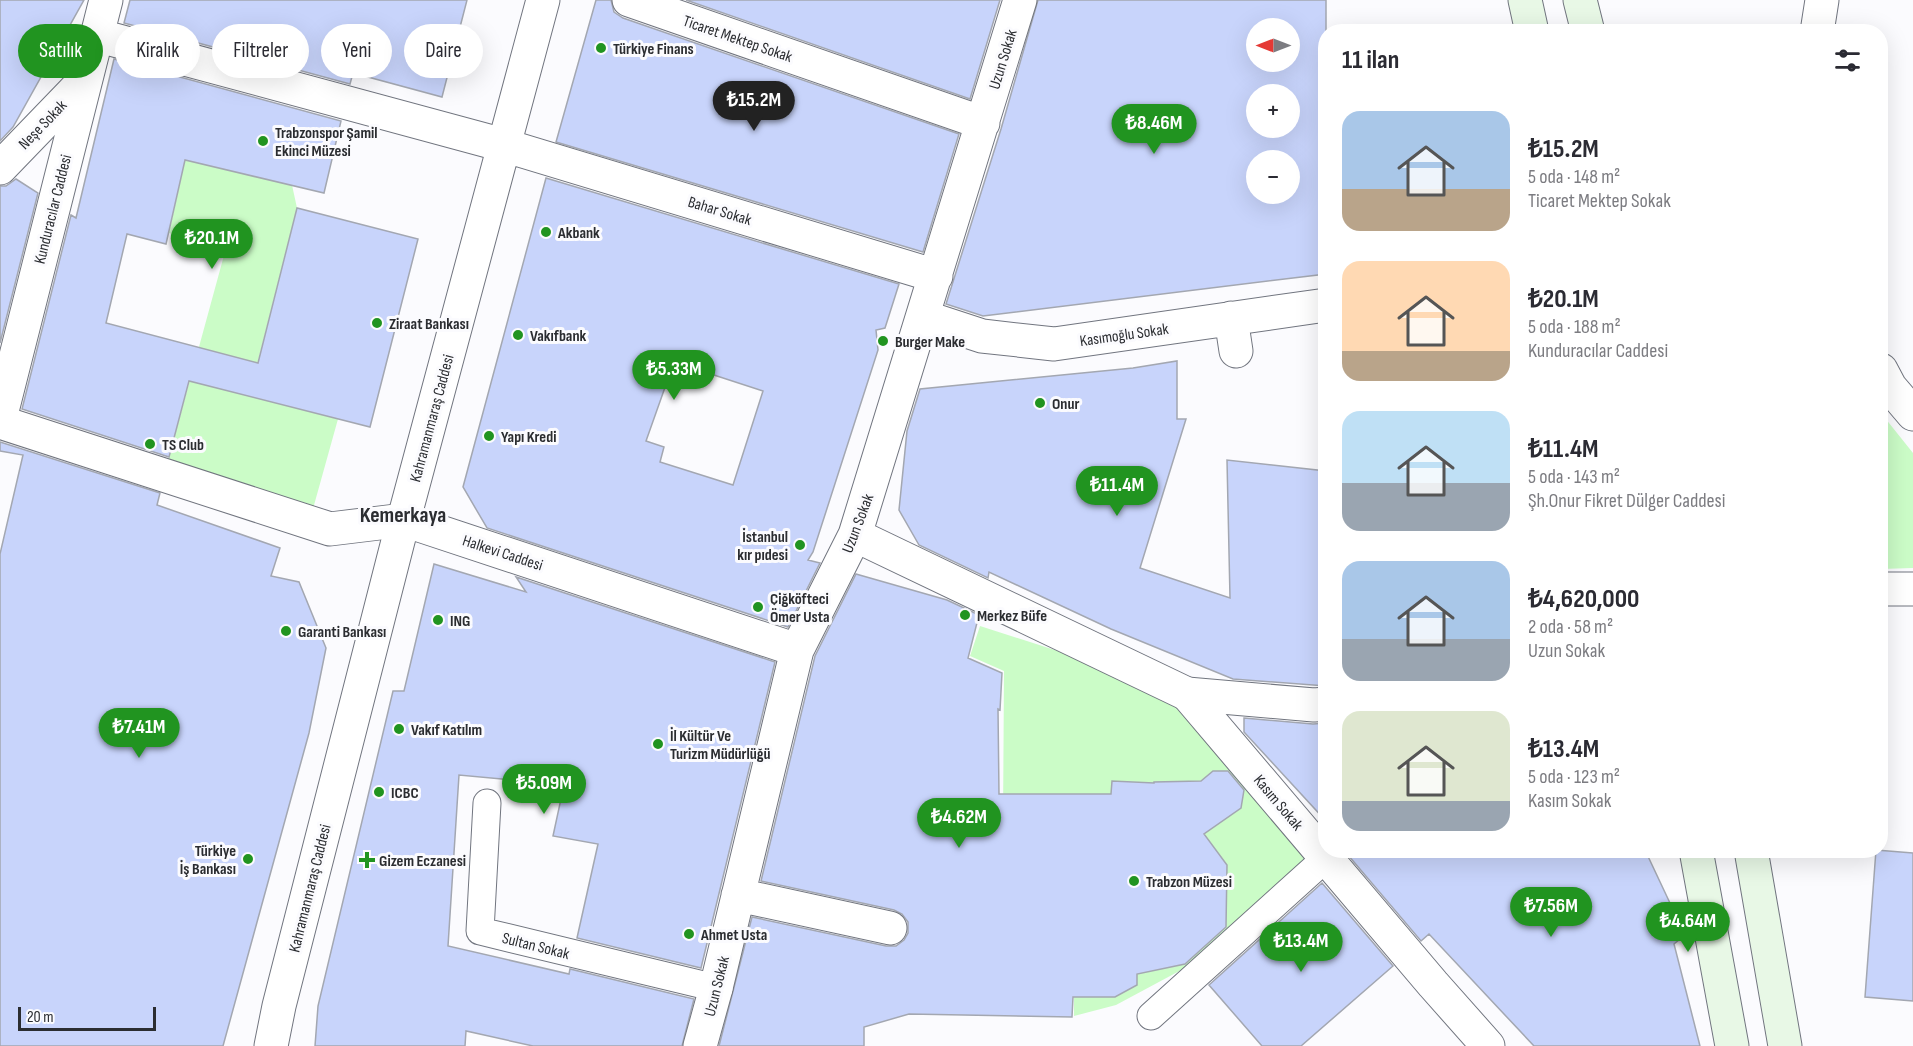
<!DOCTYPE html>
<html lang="tr">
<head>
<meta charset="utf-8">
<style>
  body { margin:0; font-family:"Sofia Sans Condensed",sans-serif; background:#f2f2f3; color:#2b2b33; height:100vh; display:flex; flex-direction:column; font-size:22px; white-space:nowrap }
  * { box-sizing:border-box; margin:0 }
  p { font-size:20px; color:#7c7c81 }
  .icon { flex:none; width:33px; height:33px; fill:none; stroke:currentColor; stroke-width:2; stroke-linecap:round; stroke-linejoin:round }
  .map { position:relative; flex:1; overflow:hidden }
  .side { position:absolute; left:1318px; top:24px; width:570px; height:834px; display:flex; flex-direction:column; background:#fff; border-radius:24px; box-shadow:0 6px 24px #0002 }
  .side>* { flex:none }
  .hud { position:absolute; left:18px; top:24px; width:570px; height:54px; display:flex; gap:12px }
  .needle { width:39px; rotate:270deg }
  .controls { position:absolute; left:1246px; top:18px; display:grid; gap:12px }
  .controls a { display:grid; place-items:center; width:54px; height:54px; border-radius:50%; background:#fff; box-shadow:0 6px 24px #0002; font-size:30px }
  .scale { position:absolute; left:18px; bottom:15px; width:138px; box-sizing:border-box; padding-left:6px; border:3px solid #2b2d31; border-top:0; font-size:16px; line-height:21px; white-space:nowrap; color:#2b2d31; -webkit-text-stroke:4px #fbfbfe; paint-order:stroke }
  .price { position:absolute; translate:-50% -51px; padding:0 14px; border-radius:21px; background:#219420; color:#fff; font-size:20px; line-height:39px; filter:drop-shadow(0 2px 3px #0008) }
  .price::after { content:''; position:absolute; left:50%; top:36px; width:18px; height:14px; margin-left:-9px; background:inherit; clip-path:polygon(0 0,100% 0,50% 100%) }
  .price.on { background:#222; color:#fff }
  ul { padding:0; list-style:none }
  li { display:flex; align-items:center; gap:18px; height:150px; padding:0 24px }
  li span { display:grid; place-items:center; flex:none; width:168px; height:120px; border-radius:18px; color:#555 }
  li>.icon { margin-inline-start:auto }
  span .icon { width:72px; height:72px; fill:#fffc; stroke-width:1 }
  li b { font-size:26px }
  h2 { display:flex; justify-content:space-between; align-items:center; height:72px; padding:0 24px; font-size:26px }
  .tag { padding:0 21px; border-radius:27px; background:#fff; box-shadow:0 6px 24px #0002; font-size:21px; line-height:54px }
  .tag.on { background:#219420; color:#fff }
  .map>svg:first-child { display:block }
  .green { fill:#cbfcc7 }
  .building { fill:#c8d4fb; stroke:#a3a7b1; stroke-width:1.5; fill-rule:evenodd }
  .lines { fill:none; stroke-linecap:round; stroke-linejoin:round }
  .service-casing { stroke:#71757f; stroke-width:29 }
  .pedestrian-casing { stroke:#71757f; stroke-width:35 }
  .minor-casing { stroke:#71757f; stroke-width:35 }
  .tertiary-casing { stroke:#71757f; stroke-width:35 }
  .secondary-casing { stroke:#71757f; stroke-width:35 }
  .service { stroke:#fff; stroke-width:27 }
  .pedestrian { stroke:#fff; stroke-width:33 }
  .minor { stroke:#fff; stroke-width:33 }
  .tertiary { stroke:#fff; stroke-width:33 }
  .secondary { stroke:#e8f8e6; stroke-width:33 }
  .poi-dot { fill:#219420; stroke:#fbfbfe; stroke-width:2 }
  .labels { text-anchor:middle; stroke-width:6; stroke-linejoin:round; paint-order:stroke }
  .street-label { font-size:16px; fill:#2b2d31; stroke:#fbfbfe }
  .poi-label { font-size:16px; font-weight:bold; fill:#2b2d31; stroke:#fbfbfe; text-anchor:start }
  .district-label { font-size:22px; font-weight:bold; fill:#2b2d31; stroke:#fbfbfe }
</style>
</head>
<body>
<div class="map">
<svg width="1913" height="1046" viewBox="0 0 1913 1046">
  <rect width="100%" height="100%" fill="#fbfbfe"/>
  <path class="green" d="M185,160L292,185L297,208L249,396L338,419L311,516L167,464L226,248L169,233Z
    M1881,413L1913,453V568L1881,569Z
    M980,626L1061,652L1121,678L1155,694L1187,715L1309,859L1185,968L1116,1005L1074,1016V994L1003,824L1004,671L970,656Z"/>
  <path class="building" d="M0,0H84L13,127L0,141Z
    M130,0H467L442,97L353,73L350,84L124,23Z
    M596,0H611L614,12L623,18L959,134L923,252L556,142Z
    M686,0H1000L970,99Z
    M1038,0H1326V274L983,316L946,304L1001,129ZM1257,28H1290V62H1257ZM1257,94H1290V128H1257ZM1257,160H1290V194H1257Z
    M114,59L341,121L324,193L185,160L166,244L127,234L106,323L258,363L297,208L418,239L370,427L189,381L169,457L22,409L71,215L76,218Z
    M546,178L899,284L885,328L876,330L878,350L813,552L808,560L820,563L788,627L487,528L463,487ZM674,362L763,391L733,485L660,462L664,447L646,441Z
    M16,179L38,193L0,343V186H6Z
    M1177,361V419H1186L1140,568L1230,598L1227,460L1326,471V686L1233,679L1111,629L989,572L988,578L919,545L899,510L907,431L920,389L1133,368Z
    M0,442L160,493L157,505L280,548L271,576L299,582L326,648L309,733L223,1046H0V554L23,455L0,451Z
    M434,564L526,592L516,577L775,662L701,968L577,938L598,844L553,836L564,785L459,775L448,946L569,974L570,969L694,999L682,1046H533L466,1031L465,1046H315L318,1006L393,691H404Z
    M856,574L947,600L979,615L968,658L1002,673L1000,710L998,709L999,794H1111L1112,781L1154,783V782L1201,781L1213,771H1228L1244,790L1241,808L1204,834L1227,865L1226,927L1185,964L1137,974V985L1115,997H1073L1072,1017L909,1014L864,1027V1046H719L752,917L886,946H896L904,940L908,933V922L902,914L894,910L761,881L815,656Z
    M1244,718L1313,724L1326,723V821L1244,732Z
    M1353,850H1645L1685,935L1674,944L1700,1046H1534L1429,934L1421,941L1348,855Z
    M1876,850L1913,853V1001L1865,997Z
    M1322,883L1393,966L1301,1046H1262L1209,985Z"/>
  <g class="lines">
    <g class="service-casing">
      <path id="service" d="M487,803L480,931L716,988
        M1151,1016L1326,858"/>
    </g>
    <g class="pedestrian-casing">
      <path id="pedestrian" d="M629,0L983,123
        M96,35L503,145L936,276
        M924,317L982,336L1054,344L1326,305
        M1231,318L1236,351
        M0,419L106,0
        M404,520L797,650
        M855,535L1187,694
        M738,895L890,928
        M716,988L797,650L855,535L1020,0
        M271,1046L279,1006L398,541L543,0"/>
    </g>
    <g class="minor-casing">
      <path id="minor" d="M1817,32L1822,0
        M0,168L84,81
        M1881,370L1890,387L1913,414
        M0,422L330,529L404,520
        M1187,694L1433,984L1488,1046
        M1187,694L1314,705L1326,704
        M700,1046L716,988"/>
    </g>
    <g class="tertiary-casing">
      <path id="tertiary" d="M1881,589H1913"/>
    </g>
    <g class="secondary-casing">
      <path id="secondary" d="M1525,0L1532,32
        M1580,0L1588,32
        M1696,850L1732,1046
        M1751,850L1785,1046"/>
    </g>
    <use href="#service" class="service"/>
    <use href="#pedestrian" class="pedestrian"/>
    <use href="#minor" class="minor"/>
    <use href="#tertiary" class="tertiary"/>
    <use href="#secondary" class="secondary"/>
  </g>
  <g class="poi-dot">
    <circle cx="601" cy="48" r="6"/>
    <circle cx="263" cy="141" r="6"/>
    <circle cx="546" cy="232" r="6"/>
    <circle cx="377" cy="323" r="6"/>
    <circle cx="518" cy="335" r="6"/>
    <circle cx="883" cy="341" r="6"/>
    <circle cx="1040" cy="403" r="6"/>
    <circle cx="489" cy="436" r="6"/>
    <circle cx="150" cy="444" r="6"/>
    <circle cx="800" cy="545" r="6"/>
    <circle cx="758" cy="607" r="6"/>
    <circle cx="965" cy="615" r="6"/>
    <circle cx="438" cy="620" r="6"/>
    <circle cx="286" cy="631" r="6"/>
    <circle cx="399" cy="729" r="6"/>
    <circle cx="658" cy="744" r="6"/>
    <circle cx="379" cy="792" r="6"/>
    <circle cx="248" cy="859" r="6"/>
    <path d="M364 851h6v6h6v6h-6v6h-6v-6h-6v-6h6z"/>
    <circle cx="1134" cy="881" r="6"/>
    <circle cx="689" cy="934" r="6"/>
  </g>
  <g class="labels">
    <g class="street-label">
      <text transform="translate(738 38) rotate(19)" y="6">Ticaret Mektep Sokak</text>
      <text transform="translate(1002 59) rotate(-73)" y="6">Uzun Sokak</text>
      <text transform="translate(42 124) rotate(-46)" y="6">Neşe Sokak</text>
      <text transform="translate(52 209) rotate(-76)" y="6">Kunduracılar Caddesi</text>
      <text transform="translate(720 210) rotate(17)" y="6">Bahar Sokak</text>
      <text transform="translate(1124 334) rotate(-8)" y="6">Kasımoğlu Sokak</text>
      <text transform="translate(431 418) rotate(-75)" y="6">Kahramanmaraş Caddesi</text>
      <text transform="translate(857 523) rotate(-69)" y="6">Uzun Sokak</text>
      <text transform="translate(503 552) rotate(18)" y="6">Halkevi Caddesi</text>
      <text transform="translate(1279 802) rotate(50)" y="6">Kasım Sokak</text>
      <text transform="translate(309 888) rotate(-76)" y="6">Kahramanmaraş Caddesi</text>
      <text transform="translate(536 945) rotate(14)" y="6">Sultan Sokak</text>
      <text transform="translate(716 986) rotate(-76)" y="6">Uzun Sokak</text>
    </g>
    <g class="poi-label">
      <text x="613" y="54">Türkiye Finans</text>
      <text x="275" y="138">Trabzonspor Şamil<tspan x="275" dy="18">Ekinci Müzesi</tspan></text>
      <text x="558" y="238">Akbank</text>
      <text x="389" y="329">Ziraat Bankası</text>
      <text x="530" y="341">Vakıfbank</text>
      <text x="895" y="347">Burger Make</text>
      <text x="1052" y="409">Onur</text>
      <text x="501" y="442">Yapı Kredi</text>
      <text x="162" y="450">TS Club</text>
      <text x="788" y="542" text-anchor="end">İstanbul<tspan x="788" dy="18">kır pıdesi</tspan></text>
      <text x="770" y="604">Çiğköfteci<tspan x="770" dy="18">Ömer Usta</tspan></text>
      <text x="977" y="621">Merkez Büfe</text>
      <text x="450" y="626">ING</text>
      <text x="298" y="637">Garanti Bankası</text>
      <text x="411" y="735">Vakıf Katılım</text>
      <text x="670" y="741">İl Kültür Ve<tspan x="670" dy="18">Turizm Müdürlüğü</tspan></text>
      <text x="391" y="798">ICBC</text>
      <text x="236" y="856" text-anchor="end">Türkiye<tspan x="236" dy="18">İş Bankası</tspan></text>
      <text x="379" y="866">Gizem Eczanesi</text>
      <text x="1146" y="887">Trabzon Müzesi</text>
      <text x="701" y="940">Ahmet Usta</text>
    </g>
    <g class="district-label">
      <text x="403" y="522">Kemerkaya</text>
    </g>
  </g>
</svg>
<div class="controls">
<a><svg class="needle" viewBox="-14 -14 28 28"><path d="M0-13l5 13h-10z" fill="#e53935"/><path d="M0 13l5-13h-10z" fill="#7c7c81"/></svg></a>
<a>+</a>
<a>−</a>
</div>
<div class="scale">20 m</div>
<b class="price on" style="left:754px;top:132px">₺15.2M</b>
<b class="price" style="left:1154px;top:155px">₺8.46M</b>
<b class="price" style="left:212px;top:270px">₺20.1M</b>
<b class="price" style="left:674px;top:401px">₺5.33M</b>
<b class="price" style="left:1117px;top:517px">₺11.4M</b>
<b class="price" style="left:139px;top:759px">₺7.41M</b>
<b class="price" style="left:544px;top:815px">₺5.09M</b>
<b class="price" style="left:959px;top:849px">₺4.62M</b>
<b class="price" style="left:1551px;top:938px">₺7.56M</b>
<b class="price" style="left:1688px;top:953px">₺4.64M</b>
<b class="price" style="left:1301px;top:973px">₺13.4M</b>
<div class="hud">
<a class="tag on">Satılık</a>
<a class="tag">Kiralık</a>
<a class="tag">Filtreler</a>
<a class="tag">Yeni</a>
<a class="tag">Daire</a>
</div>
<section class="side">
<h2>11 ilan<svg class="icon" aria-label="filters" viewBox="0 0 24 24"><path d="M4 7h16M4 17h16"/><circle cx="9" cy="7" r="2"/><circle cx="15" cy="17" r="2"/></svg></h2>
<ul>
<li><span style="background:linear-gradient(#a9c7e8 65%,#b9a48a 0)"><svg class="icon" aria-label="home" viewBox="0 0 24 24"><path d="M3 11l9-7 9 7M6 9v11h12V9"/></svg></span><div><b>₺15.2M</b><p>5 oda · 148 m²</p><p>Ticaret Mektep Sokak</p></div></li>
<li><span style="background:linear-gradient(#ffd9b3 75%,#b9a48a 0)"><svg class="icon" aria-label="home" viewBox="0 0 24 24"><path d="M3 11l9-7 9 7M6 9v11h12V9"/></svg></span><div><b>₺20.1M</b><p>5 oda · 188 m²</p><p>Kunduracılar Caddesi</p></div></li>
<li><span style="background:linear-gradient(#bfe0f5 60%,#9aa5b1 0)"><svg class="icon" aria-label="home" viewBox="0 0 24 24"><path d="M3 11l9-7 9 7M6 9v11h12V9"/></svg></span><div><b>₺11.4M</b><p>5 oda · 143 m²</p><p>Şh.Onur Fikret Dülger Caddesi</p></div></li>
<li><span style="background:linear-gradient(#a9c7e8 65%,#9aa5b1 0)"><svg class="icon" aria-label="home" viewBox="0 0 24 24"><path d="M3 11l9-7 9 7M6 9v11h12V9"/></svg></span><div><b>₺4,620,000</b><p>2 oda · 58 m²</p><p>Uzun Sokak</p></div></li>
<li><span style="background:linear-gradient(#dfe7d0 75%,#9aa5b1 0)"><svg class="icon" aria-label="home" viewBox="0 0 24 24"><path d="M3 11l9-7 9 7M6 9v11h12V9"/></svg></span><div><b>₺13.4M</b><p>5 oda · 123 m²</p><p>Kasım Sokak</p></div></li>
</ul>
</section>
</div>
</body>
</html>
